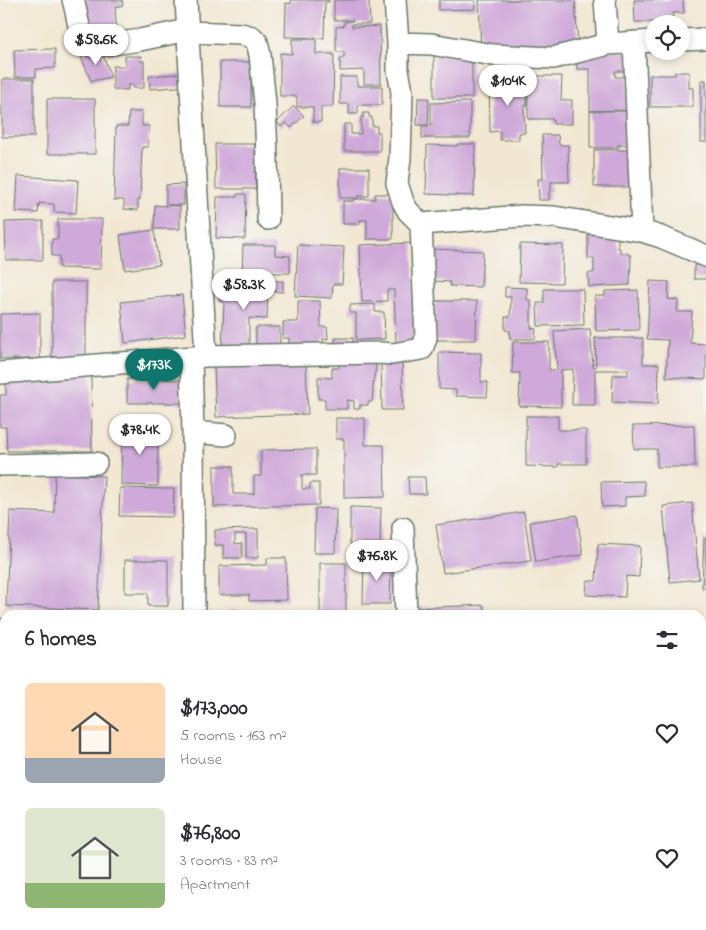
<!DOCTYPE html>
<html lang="en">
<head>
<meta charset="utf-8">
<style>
  body { margin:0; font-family:"Indie Flower",sans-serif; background:#f7f7f7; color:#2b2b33; height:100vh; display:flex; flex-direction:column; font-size:19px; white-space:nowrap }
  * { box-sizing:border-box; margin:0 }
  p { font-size:16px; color:#7c7c81 }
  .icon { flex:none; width:28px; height:28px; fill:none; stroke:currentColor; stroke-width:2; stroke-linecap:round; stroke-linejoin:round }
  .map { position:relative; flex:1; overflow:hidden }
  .details { position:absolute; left:0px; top:610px; width:706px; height:320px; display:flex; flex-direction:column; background:#fff; border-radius:15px 15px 0 0; box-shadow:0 2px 8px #0003 }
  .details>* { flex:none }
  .buttons { position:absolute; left:645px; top:15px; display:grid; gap:10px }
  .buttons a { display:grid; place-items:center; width:45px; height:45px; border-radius:50%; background:#fff; box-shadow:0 2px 8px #0003; font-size:25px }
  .price { position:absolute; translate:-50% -42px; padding:0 11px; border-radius:18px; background:#fff; color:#222; font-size:16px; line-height:32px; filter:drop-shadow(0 1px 2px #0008) }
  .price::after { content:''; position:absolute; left:50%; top:30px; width:15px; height:11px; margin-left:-8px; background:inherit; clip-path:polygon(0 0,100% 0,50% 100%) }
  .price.selected { background:#0f766e; color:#fff }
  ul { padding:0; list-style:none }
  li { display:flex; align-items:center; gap:15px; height:125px; padding:0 25px }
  li span { display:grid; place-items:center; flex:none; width:140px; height:100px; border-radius:8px; color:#555 }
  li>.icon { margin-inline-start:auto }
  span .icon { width:60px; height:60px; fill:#fffc; stroke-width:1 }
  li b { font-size:21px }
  h2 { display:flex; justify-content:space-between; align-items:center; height:60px; padding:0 25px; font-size:21px }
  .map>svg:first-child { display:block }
  .building { fill:#cfa9d9 }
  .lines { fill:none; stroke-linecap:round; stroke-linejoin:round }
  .street-casing { stroke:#69786b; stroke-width:24 }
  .street { stroke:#fff; stroke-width:21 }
</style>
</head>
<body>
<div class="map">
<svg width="706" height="930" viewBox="0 0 706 930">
  <rect width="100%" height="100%" fill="#f6f6f2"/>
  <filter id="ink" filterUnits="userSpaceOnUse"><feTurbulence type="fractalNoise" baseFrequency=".02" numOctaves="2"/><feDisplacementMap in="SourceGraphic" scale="10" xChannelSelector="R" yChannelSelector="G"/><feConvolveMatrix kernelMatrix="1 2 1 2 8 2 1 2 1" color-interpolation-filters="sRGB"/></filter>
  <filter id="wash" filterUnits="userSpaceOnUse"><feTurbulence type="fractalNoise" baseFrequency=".0096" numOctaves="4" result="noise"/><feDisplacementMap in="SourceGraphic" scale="20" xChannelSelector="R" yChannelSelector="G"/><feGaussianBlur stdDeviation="1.12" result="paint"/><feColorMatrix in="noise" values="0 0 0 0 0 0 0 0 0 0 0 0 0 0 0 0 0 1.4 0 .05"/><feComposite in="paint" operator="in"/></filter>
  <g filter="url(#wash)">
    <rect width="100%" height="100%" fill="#f2e7d2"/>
    <g id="blocks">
      <path class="building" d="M80,0H122L123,5L115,7L117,38L92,43Z
        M291,0H329V2H325L324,38L285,37L286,3L291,4Z
        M334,0H369L370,24H352V27L380,26L381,84H364V70L340,71V58H344V52H336V27L344,26V22L353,21V20H334Z
        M439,0H475V9L439,10Z
        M479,0H575L578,45L481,52Z
        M634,0H683L684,13H673L672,22H635Z
        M292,39H316V54H334L333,107H321V122H313V107H297V96H280V53L292,54Z
        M55,49V68L36,69V77H15L14,50Z
        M577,51H629V71H615V77H628V110L590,111V69H577Z
        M102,52L111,77L91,81L80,54Z
        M125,56H141L140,61H144V88H133V85H128V90L113,89V66L125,67Z
        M434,56H472V98H434Z
        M220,62H251V107H220Z
        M675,72H689V88H693V107H650V75H675Z
        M188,73L189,86L150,89L149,76Z
        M515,75H526L527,106H524L525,133H519V140H500V131L490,132L489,79L516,78Z
        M528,76H562L561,100H572V124H553V119H528Z
        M340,77H357V86H382V105H358V114H349V104H340Z
        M2,79H34V137H2Z
        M701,80H706V142H701Z
        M418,98H429L428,125H417Z
        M47,99H95V154H47Z
        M470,102V138H422V126H431V103Z
        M294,106L304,116L291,128L286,122L281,127L277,122Z
        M590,111H635V145H618V148H590Z
        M129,112H142V126H149L148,147H142L140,200H138V210L124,209V200H114L116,126H128Z
        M363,113H369V117H372V126H377V132H380V151H344V124H351V134H361V117H363Z
        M542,135H558L559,145H568L569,182H551V191H549V200H539L538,179H543Z
        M215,144H255L256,189H216Z
        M457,144H475L474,196L426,194L427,145L457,146Z
        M594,150H637L638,187H594Z
        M340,168H369V196H358V198H340Z
        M18,176L78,180L76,213L54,212V204L39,203L38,213L16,212Z
        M184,184V205H168L180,206V229H154L155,205L166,206V185Z
        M237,194H246L245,239L216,238L217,197H237Z
        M375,194H393V239H367V220H360V224H343V201H353V199H375Z
        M58,219H102L101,269L59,268V256H52V239H58Z
        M43,221V260H6L5,222Z
        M154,230L159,265L125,270L120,235Z
        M588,231L618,234V248H620V253H628V255H631L630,285L589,287L588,274L594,272V258L588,259Z
        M413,243L416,342L396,343L394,290H387V301L362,302L360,245Z
        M520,244L563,245L562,283L519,282Z
        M243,245H275V255L290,256V273H270V279H242Z
        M298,245L344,247L342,284H333L332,298L295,296Z
        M430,249L483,251L481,287L450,286V282L429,281Z
        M694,265H706V279H694Z
        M231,280L283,281V292L268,291L267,319L249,318V352L222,351L224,302L219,301V291L231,292Z
        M650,281L669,282L668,299L678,300L677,312H692L690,343L706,344V379L666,377L668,340L647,339Z
        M52,282H86V356L52,357Z
        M505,287L527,288V300H531V328L536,329L535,339H510V331L505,330V317H510L511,297H505Z
        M544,289H583L584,325L538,326L537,303H544Z
        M638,290L639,330L596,331L595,296H605V291Z
        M182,295L186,335L125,343L121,302Z
        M298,301H320L321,327H327L328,339H323V353L289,352V338H283V322H298Z
        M435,301H477L476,340H435Z
        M375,304V312H384L385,339L356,340V313H350V305Z
        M40,313V359H0V314Z
        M256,327H280V354H256Z
        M590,329L593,367H596L595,338H643V364H659L658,404L612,402L613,375H628V370H595V405H572L573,369L561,370V407L519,406L520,373H512L513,342H549V370H557L554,331Z
        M335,338H353V349H335Z
        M439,352L481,353V382H488L487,397L456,396V390L439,389Z
        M402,357L403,410H382L381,358Z
        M339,362L376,363L375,374H374L372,402H368V405H360V409H354V401L347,400V409H325V399H318V377L332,378V368H339Z
        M306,363L308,414L216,417L214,366Z
        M91,375L92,451H7L6,427H0V395H6V376Z
        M127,379L181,380V403H127Z
        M526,416H558V430H586V464H558V467L526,466Z
        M336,418H365V445H384L385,497L344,498V439H336Z
        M122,425L158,426V486L121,485Z
        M694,425L695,467H657V449H634L633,426Z
        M316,449V475H302V489H310V483H319V505L214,507V466H233V494H254V476H261V450Z
        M55,474L104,476L98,610L6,606L10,511L54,513Z
        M408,477H425L426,494H409Z
        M644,481L645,496L625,497V506L602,507L601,482Z
        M120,488L174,489L173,517L119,516Z
        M692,503L699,579L670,582L663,506Z
        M350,507L381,508L380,544H350Z
        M315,508L336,509L335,553H314Z
        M524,512L531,561L443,573L436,525Z
        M577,515L583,555L536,562L530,522Z
        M258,529V558H246V534H235V544L242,543V558H223V545H215V530Z
        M704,538H706V589L702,588Z
        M598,544L640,546L639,577L626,576L625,597L586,595L587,581H596Z
        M267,558H286L287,600L249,601V595H219V566L267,565Z
        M364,559L391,560L390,604H363Z
        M125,560H168V606H148V593H125Z
        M320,563H346V613H320Z
        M484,605V615H415L414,608Z
        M230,610L287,613V615H229Z
        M0,618L5,619V653L4,660H0Z
        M1,748H5V777H4Z
        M701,828H706V871L701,870Z
        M701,918H706V930H696V925H701Z
        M36,925H88V930H36Z
        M98,925H123V930H98Z
        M280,925H311V930H280Z
        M316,925H336V930H316Z
        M573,925H645V930H572Z"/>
    </g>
  </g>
  <g filter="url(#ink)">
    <use href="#blocks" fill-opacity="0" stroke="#69786b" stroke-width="1"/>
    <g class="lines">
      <g class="street-casing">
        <path id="street" d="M73,0C79,18 76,34 93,47L140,40L187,30
          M186,0L206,356
          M395,0L398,43L431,44L493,55L553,58L608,44L654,41
          M605,0L608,44
          M188,32L241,34L252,37L257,42L260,55L265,103L267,159L268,219
          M681,40L706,39
          M634,42L642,231
          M421,224L522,216L554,217L642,231L661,237L706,256
          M191,358L193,432L194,615
          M0,373L206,356L381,353L392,354L422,349L426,338L421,224L408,211L403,202L397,183L400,158L402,92L398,70V43
          M193,432L226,435
          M1,465L96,463
          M403,528L406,615
          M0,909L5,908
          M28,925V930
          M413,925V930
          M221,930V925"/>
      </g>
      <use href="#street" class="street"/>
    </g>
  </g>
</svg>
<div class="buttons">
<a><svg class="icon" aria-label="locate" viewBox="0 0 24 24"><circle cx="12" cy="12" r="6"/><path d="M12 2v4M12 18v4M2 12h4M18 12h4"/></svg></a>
</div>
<b class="price" style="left:96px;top:66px">$58.6K</b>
<b class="price" style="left:508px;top:107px">$104K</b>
<b class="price" style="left:244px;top:311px">$58.3K</b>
<b class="price selected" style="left:154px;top:391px">$173K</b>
<b class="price" style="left:140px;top:456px">$78.4K</b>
<b class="price" style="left:377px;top:582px">$76.8K</b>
<section class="details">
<h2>6 homes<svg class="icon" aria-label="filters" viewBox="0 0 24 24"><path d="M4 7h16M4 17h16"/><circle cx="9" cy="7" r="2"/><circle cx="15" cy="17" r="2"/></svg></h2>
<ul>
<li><span style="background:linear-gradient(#ffd9b3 75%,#9aa5b1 0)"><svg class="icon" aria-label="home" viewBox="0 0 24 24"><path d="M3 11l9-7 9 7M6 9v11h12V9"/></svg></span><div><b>$173,000</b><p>5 rooms · 163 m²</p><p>House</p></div><svg class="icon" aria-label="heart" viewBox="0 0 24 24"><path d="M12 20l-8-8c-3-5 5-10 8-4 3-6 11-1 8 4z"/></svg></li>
<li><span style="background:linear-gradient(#dfe7d0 75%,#8fb573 0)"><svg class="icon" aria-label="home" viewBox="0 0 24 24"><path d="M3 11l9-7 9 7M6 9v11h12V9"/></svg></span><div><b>$76,800</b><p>3 rooms · 83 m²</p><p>Apartment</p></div><svg class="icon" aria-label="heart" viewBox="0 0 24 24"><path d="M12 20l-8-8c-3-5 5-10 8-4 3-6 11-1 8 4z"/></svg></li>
</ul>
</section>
</div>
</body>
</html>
